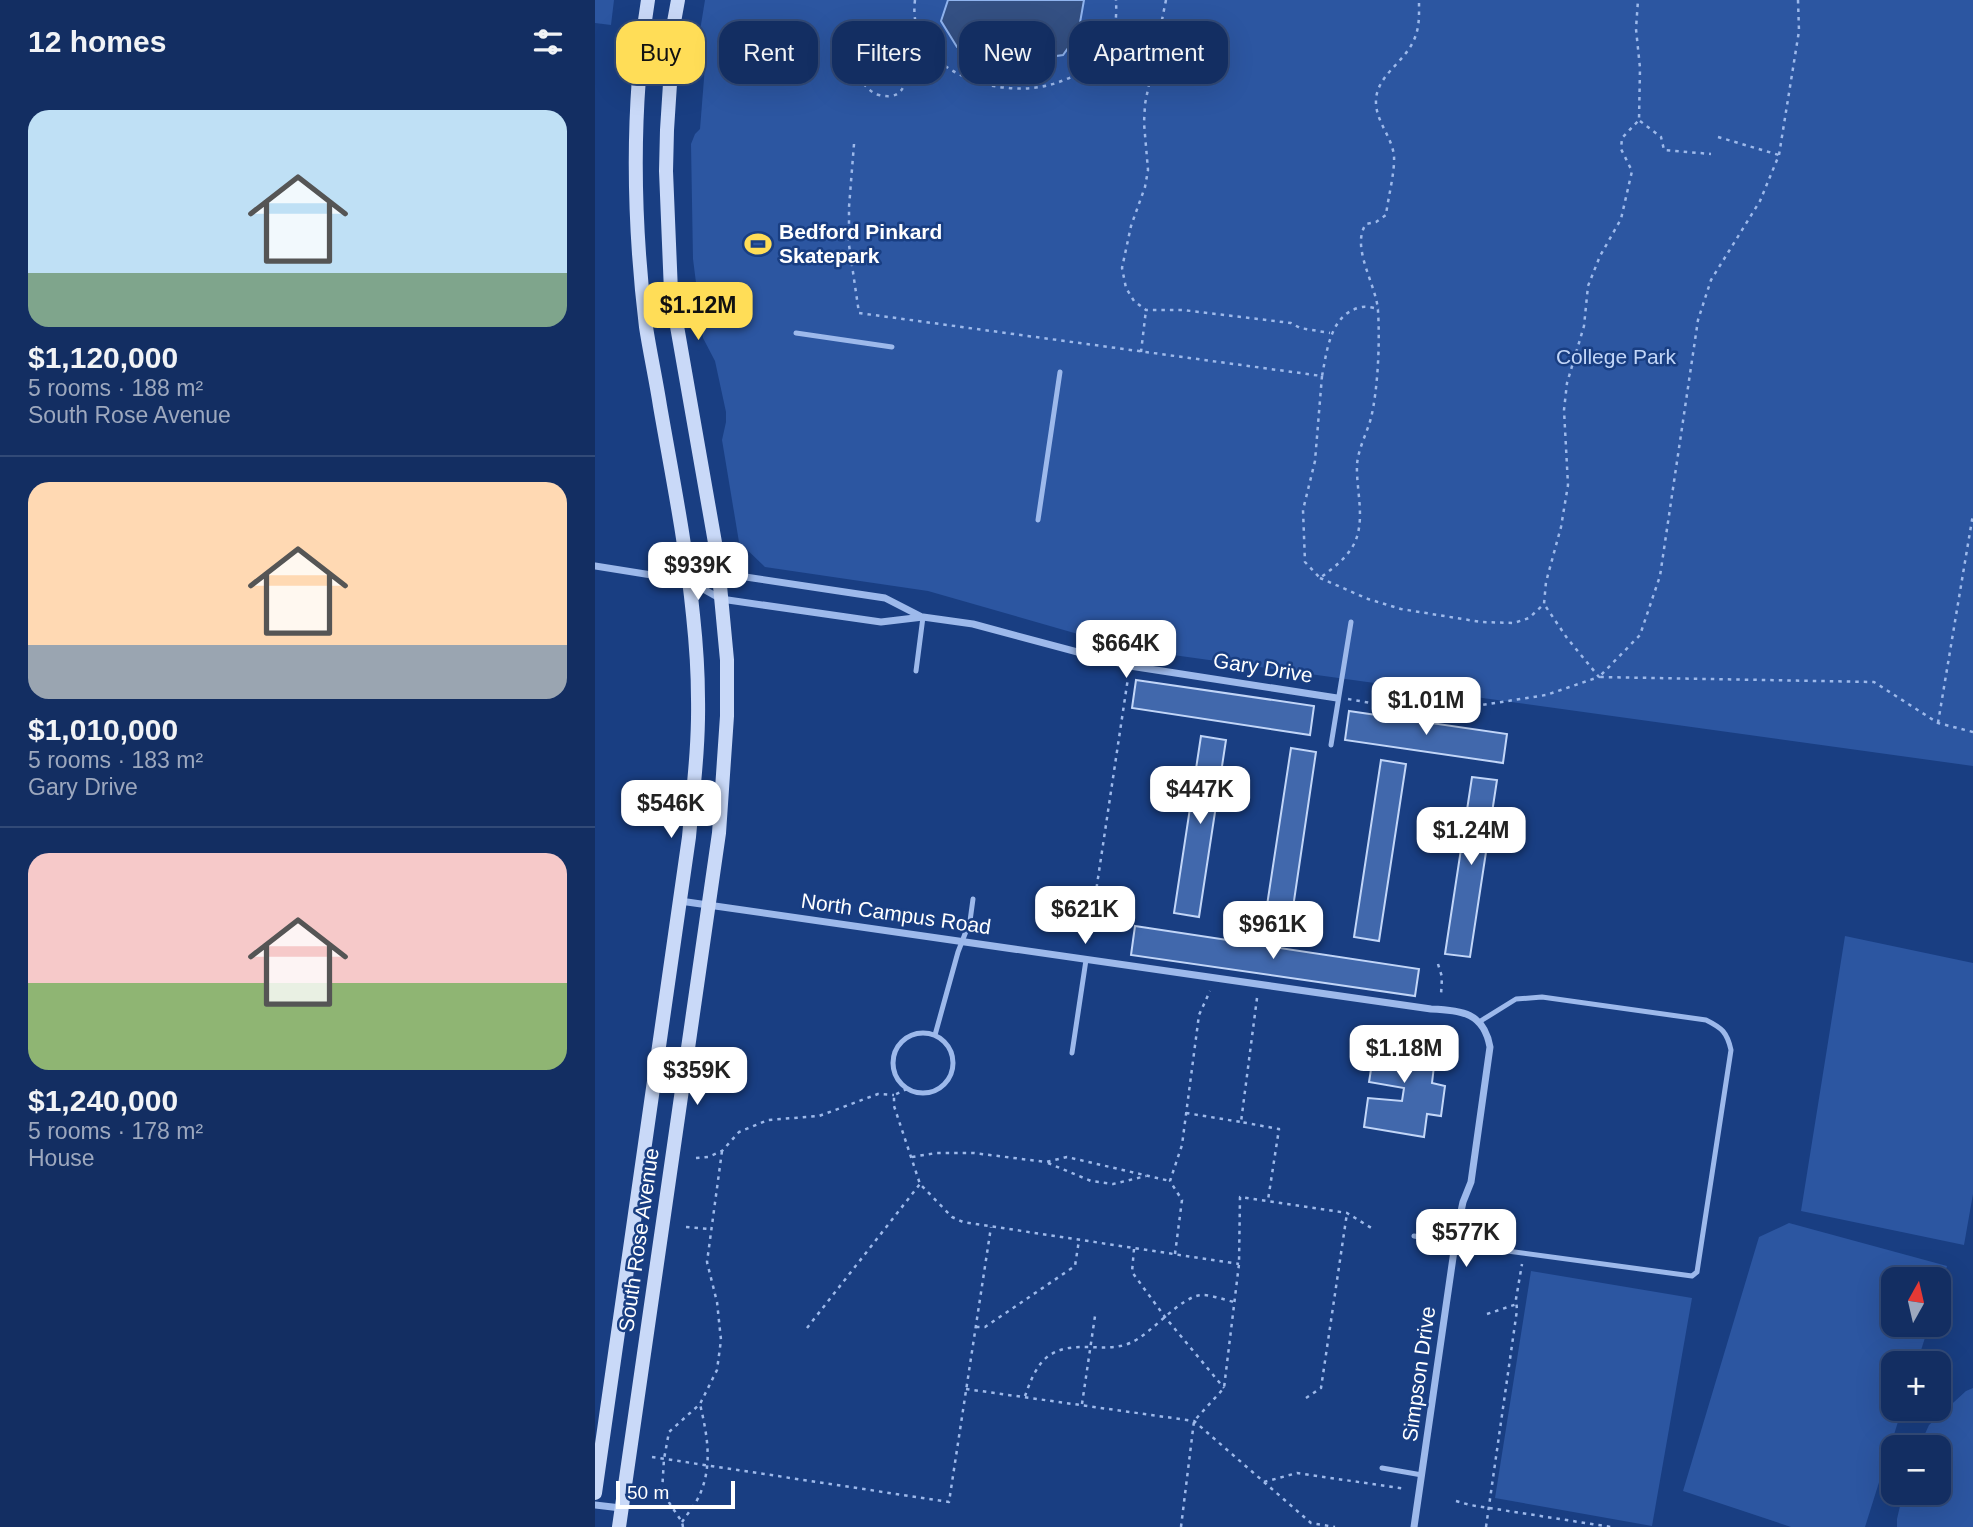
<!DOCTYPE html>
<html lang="en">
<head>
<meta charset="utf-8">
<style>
  body { margin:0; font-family:Helvetica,sans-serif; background:#1c3668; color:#f1f3f6; height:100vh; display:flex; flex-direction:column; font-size:26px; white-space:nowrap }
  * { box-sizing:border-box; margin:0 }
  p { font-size:23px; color:#9da8be }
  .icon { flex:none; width:38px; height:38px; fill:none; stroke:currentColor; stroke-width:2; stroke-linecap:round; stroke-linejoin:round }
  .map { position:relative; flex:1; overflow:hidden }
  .side { display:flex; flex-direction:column; background:#132e62; width:595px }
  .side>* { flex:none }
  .banner { position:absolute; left:21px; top:21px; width:665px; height:63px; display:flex; gap:14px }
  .needle { width:46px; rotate:8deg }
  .fabs { position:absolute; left:1286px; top:1267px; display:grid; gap:14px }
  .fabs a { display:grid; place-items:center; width:70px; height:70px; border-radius:14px; background:#132e62; box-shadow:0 7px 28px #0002,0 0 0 2px #324a77; font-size:35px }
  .scale { position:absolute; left:21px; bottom:18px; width:119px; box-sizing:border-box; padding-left:7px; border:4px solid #fff; border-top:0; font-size:19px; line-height:24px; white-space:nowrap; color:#fff; -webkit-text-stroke:5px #193e82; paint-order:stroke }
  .price { position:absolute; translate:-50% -60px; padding:0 16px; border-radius:14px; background:#fff; color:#222; font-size:23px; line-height:46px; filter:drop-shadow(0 2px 4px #0008) }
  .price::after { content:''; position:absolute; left:50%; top:42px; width:21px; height:16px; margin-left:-10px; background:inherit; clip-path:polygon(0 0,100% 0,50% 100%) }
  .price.current { background:#ffdd57; color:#111 }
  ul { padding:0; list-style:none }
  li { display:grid; align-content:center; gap:14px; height:371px; padding:0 28px }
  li+li { border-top:2px solid #324a77 }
  li span { display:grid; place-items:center; height:217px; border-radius:21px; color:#555 }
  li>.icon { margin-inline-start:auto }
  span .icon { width:126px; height:126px; fill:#fffc; stroke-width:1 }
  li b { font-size:30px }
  h2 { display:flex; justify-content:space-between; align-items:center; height:84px; padding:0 28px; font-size:30px }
  .chip { padding:0 24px; border-radius:21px; background:#132e62; box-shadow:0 7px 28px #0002,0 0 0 2px #324a77; font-size:24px; line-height:63px }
  .chip.current { background:#ffdd57; color:#111 }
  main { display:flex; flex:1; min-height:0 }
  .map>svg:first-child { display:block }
  .green { fill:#2c56a1 }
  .water { fill:#345083; stroke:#8fb3ee; stroke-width:2 }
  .building { fill:#4168ac; stroke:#c2d6f8; stroke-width:2 }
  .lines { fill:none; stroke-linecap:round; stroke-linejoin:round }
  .path { stroke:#9db9eb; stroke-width:2.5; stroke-dasharray:3.5 5; stroke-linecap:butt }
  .service { stroke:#9db9eb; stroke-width:5 }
  .minor { stroke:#9db9eb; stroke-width:7 }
  .secondary { stroke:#c9d9f8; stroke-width:14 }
  .labels { text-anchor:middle; stroke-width:5; stroke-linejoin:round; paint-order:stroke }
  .poi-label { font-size:21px; font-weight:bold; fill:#fff; stroke:#193e82; text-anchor:start }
  .park-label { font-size:21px; fill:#c2d6f8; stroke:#193e82 }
  .street-label { font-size:21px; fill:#fff; stroke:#193e82 }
</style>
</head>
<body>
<main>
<section class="side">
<h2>12 homes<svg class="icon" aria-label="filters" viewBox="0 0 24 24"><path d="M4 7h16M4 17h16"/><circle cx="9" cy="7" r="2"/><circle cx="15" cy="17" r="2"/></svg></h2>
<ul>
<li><span style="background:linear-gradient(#bfe0f5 75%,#7fa58c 0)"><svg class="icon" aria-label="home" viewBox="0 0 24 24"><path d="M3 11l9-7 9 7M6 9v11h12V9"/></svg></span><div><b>$1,120,000</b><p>5 rooms · 188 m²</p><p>South Rose Avenue</p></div></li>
<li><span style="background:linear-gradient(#ffd9b3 75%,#9aa5b1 0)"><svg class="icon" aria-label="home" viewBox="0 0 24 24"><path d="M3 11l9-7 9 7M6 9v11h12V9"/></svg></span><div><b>$1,010,000</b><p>5 rooms · 183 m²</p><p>Gary Drive</p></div></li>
<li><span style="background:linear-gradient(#f6c9c9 60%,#8fb573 0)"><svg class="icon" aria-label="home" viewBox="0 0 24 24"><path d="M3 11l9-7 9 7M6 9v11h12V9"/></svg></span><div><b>$1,240,000</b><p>5 rooms · 178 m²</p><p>House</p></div></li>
</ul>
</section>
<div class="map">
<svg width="1378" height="1527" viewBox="0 0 1378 1527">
  <rect width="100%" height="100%" fill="#193e82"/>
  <path class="green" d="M0,0H19L16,25L0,23Z
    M110,0H1378V766L535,649L333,591L170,567L144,542L127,440L131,422V412L120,361L108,338L98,259L96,144L100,134L105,129L110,66L104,57L102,49Z
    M1250,936L1378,963V1194L1369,1245L1206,1211Z
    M1194,1223L1352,1266L1344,1292V1279H1298V1325H1334L1322,1363H1298V1409H1307L1270,1527H1196L1088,1491L1164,1237Z
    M936,1271L1097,1298L1057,1526L900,1498Z
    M1378,1388V1527H1302V1519L1308,1493H1344V1447H1324L1334,1425L1371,1391Z"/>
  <path class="water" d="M353,0H489L483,34L468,55L427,61L391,59L362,47L346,21Z"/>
  <path class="building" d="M541,680L719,706L715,735L537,708Z
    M754,711L912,734L908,763L750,740Z
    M606,736L631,740L604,917L579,913Z
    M696,748L721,752L695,928L669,925Z
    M786,760L811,764L784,941L759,937Z
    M877,777L902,780L875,957L850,954Z
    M540,926L824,969L820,996L536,955Z
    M782,1032L842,1041L837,1083L850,1086L846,1116L832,1114L829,1137L769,1127L773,1098L807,1101L809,1088L774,1082Z"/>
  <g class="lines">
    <path class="path" d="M320,0C312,63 384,93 436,88C454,87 471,80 487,72C493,69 501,66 505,61C520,47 522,19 521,0
      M571,0L550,104L549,123L553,170L550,187L536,226L527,268L531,288L539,301L551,310H588L696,323L705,328L735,333
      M1203,0L1204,31L1184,155L1165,201L1116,280L1103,320L1065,576L1045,635L1004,677L1279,682L1343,723L1378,732
      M261,80C271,83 274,93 284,95C315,102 308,75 318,59C321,54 326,51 331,48
      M1045,121L1066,137L1069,150L1116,154
      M1123,137L1184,155
      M259,144L254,207V245L264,313L727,376C732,351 735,313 767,307C772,306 779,308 784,309
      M546,352L551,310
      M727,376L720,461L708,510L710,562L725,578C738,568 751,559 759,544C771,520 761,490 762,465C763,449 772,433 776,418C783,389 785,342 783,311C782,286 755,247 771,224L781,222L791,215C793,198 800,172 799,156C797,136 780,121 781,100C782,76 808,63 818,42C825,28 824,15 824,0
      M725,578L773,599L806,609L886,622L919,623L934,618L949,604L951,582L966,527L973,485L969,410L972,383L989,326L993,286L1005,256L1026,219L1037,171L1026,149L1027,138L1044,120L1045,68L1041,29L1043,0
      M753,699L787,705L868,708L951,695L1004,677L972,638L949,604
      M1343,723L1378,514
      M494,938L533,678
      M843,964L847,977L846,995
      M662,998L646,1122L684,1129L673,1200
      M312,1089L299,1095V1106L325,1184L357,1217L368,1222L644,1264
      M591,1113L646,1122
      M317,1157L341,1153H379L451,1162L472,1157L575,1181
      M101,1158L113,1157L127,1151L144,1132L173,1120L224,1116L283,1094L299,1095
      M453,1163L496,1181L518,1184L551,1176
      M91,1227L115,1229
      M539,1249L537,1272L570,1317L629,1388
      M580,1254L587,1200L575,1181L587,1145L604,1015L615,991
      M892,1314L922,1304
      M381,1327H390L480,1266L484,1240
      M212,1328L325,1184
      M371,1389L599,1421L716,1523L740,1527
      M430,1396C435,1382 442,1363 455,1355C479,1339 510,1354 535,1343C556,1335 585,1296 607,1295C617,1295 630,1300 639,1302
      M711,1398L726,1388L752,1213
      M487,1404L500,1316
      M57,1457L354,1502L396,1227
      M669,1482L702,1473L811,1489
      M861,1501L875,1505L1016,1527
      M87,1522C93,1513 101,1504 105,1494C118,1464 112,1434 105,1404
      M88,1527L87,1522L67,1492L69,1459L74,1432L105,1404L122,1370L126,1340L122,1302L112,1262L127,1151
      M586,1527L599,1421L629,1388L644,1264L645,1197L752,1213L778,1229
      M891,1527L922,1310L921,1299L927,1264"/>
    <path class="service" d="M201,333L297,347
      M443,520L465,372
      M321,671L328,617
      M736,745L756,622
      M298 1063a30 30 0 1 1 60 0a30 30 0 1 1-60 0Z
      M340,1035L363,952L375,921L378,899
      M477,1053L491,960
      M819,1236L875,1246L1097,1276L1102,1272L1136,1050C1132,1032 1127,1028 1111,1020L947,997L921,999L884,1022
      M787,1468L827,1475"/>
    <path class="minor" d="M0,566L94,581L126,599L286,622L328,617L378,624L535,666L742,698
      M95,581L124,573L290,598L327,617
      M85,901L836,1009C867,1010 889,1013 895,1047L876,1182L868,1202L862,1230L819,1527
      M0,1505L26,1508"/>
    <path class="secondary" d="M0,1493L94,837C98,791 104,745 103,699C103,671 101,643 98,615C91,544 77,475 65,406C61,380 55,353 51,327C38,219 36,108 53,0
      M24,1527L124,833L132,716V660L122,554L76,292L71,171L72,130L79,22L83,0"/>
  </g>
  <defs>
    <g id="stadium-bare" transform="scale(2.1)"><path d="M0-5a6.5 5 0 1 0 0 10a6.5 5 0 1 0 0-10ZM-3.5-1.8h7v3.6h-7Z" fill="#ffdd57" stroke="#193e82" stroke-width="2.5" paint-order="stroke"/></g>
  </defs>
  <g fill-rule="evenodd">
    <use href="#stadium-bare" x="163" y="244"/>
  </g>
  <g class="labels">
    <g class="poi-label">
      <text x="184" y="239">Bedford Pinkard<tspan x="184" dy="24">Skatepark</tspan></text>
    </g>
    <g class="park-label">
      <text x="1021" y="364">College Park</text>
    </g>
    <g class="street-label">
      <text transform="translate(668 668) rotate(9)" y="7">Gary Drive</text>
      <text transform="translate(301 914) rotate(8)" y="7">North Campus Road</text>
      <text transform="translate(44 1240) rotate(-82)" y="7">South Rose Avenue</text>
      <text transform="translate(824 1374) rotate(-82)" y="7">Simpson Drive</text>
    </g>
  </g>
</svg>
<div class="fabs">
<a><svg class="needle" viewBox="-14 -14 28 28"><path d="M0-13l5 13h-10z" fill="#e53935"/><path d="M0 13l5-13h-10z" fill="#9da8be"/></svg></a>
<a>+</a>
<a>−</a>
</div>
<div class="scale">50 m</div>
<b class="price current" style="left:103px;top:342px">$1.12M</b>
<b class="price" style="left:103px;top:602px">$939K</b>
<b class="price" style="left:531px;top:680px">$664K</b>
<b class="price" style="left:831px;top:737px">$1.01M</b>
<b class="price" style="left:605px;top:826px">$447K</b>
<b class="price" style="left:76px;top:840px">$546K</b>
<b class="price" style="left:876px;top:867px">$1.24M</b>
<b class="price" style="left:490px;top:946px">$621K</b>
<b class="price" style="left:678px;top:961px">$961K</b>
<b class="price" style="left:809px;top:1085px">$1.18M</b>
<b class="price" style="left:102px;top:1107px">$359K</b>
<b class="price" style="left:871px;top:1269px">$577K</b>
<div class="banner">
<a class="chip current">Buy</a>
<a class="chip">Rent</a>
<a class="chip">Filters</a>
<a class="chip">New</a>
<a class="chip">Apartment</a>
</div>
</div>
</main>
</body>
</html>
